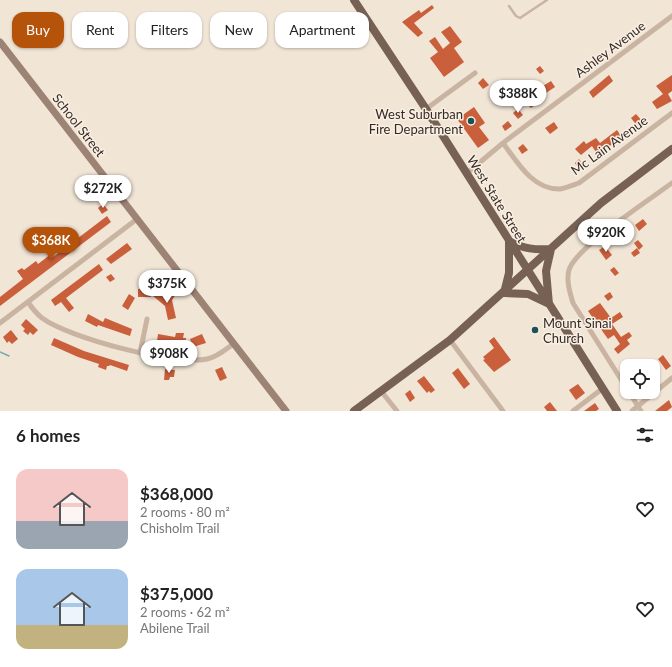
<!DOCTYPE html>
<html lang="en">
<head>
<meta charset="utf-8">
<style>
  body { margin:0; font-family:Lato,sans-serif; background:#f6f6f6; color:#222; height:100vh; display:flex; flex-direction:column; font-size:15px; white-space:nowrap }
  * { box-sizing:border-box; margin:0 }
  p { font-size:13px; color:#767676 }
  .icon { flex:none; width:22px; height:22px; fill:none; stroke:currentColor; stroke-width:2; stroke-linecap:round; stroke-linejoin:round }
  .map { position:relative; height:411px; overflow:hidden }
  .side { display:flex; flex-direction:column; background:#fff; flex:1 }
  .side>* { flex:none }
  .guide { position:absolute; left:12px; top:12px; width:400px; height:36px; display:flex; gap:8px }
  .tools { position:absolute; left:620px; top:359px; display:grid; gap:8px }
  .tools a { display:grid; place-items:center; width:40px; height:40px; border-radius:8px; background:#fff; box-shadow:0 1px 3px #0004; font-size:20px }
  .price { position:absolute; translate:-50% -34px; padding:0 9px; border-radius:14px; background:#fff; color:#222; font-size:13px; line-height:26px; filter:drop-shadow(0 1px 2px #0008) }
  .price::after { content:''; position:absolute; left:50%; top:24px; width:12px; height:9px; margin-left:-6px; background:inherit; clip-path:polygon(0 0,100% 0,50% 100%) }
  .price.selected { background:#b45309; color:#fff }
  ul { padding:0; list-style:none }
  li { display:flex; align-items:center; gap:12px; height:100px; padding:0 16px }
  li span { display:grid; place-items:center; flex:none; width:112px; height:80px; border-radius:12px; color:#555 }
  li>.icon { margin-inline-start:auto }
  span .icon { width:48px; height:48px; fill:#fffc; stroke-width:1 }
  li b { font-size:17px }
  h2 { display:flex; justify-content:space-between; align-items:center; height:48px; padding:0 16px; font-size:17px }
  .chip { padding:0 14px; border-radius:12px; background:#fff; box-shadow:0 1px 3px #0004; font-size:14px; line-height:36px }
  .chip.selected { background:#b45309; color:#fff }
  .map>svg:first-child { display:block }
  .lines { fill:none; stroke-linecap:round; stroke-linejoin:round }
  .stream { stroke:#75acaf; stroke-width:1.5 }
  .building { fill:#ca5f3c }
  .lane { stroke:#c9b4a2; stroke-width:2.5 }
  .street { stroke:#c9b4a2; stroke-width:5 }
  .secondary { stroke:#9d8374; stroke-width:7 }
  .primary { stroke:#776155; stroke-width:8 }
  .poi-dot { fill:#1a5256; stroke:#f9efe3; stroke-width:1.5 }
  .labels { text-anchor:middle; stroke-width:3; stroke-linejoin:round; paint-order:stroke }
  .street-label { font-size:13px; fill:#342a25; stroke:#f9efe3 }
  .poi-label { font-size:13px; fill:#342a25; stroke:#f9efe3; text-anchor:end }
</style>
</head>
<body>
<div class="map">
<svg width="672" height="411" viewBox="0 0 672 411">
  <rect width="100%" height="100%" fill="#f1e5d6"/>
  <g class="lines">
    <path class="stream" d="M0,352L9,356"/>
  </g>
  <path class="building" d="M432,5L434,8L414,23L423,33L418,37L402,22L419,10L421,13Z
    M450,26L462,42L454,48L464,62L444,77L430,58L438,52L429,41L435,37L443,49L450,43L441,32Z
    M540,66L544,71L540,74L536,69Z
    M609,75L613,81L593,98L589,92Z
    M672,75V91L668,94L672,101L657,109L652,102L663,94L656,86Z
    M483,78L489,85L483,89L478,83Z
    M551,81L555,87L543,95L538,89Z
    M539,94L543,99L531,108L525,102L532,96L534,99Z
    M474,107L485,123L479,127L489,140L478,148L457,119Z
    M518,109L523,115L518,119L513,113Z
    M636,114L643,122L638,127L631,118Z
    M508,121L512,126L505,131L502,126Z
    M554,122L558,128L550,134L545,128Z
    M617,130L621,136L601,154H597L592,146L581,155L575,149L584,141L586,144L596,138L600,143Z
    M523,144L528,150L522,154L518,148Z
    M579,159L583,165L578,168L575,163Z
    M103,204L108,210L102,214L98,208Z
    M107,216L111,222L0,306V297L23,279L17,271L22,268L24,270L36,261L38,264L51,254L53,257L64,249L59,243L64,239L69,245Z
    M643,219L647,224L639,231L635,225Z
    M628,231L632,237L626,242L621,236Z
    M638,240L643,246L639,250L634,243Z
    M127,243L132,249L111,264L106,259Z
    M605,246L612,255L606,260L599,250Z
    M637,248L640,253L634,257L631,253Z
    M99,264L103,270L66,298L74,308L69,312L61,302L55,306L51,300Z
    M614,267L619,273L615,276L610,270Z
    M111,274L115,279L110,282L106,277Z
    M138,289H152L151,297H138Z
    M158,290L168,298L173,292L176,294L172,300L176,318L168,320L165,306L153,296Z
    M610,292L613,297L608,301L604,296Z
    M129,294L135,298L128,310L122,306Z
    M600,303L611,318L620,312L623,317L612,324L621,337L629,332L632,336L627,340L630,344L618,354L614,349L620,344L614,335L608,339L588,311Z
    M88,314L103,322L105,318L132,329L130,336L98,325L97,327L85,321Z
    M26,319L38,330L33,335L30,332L28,335L23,331L25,329L21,325Z
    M11,330L18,339L12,344L9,341L7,343L3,337Z
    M176,333H184L183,338H186L185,345L157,341L158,334L175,337Z
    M202,334L206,343L193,347L190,339Z
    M494,337L511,360L494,372L483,360L485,359L483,357L494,348L489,341Z
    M54,338L84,351L129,365L127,371L110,365L109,366H107L106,370L98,367L99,364L78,357L51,345Z
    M663,355L671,366L666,370L658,359Z
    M222,367L227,378L220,381L215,370Z
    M458,368L470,384L464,389L452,373Z
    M165,369L175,370L174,377H170L169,380H164Z
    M424,376L435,390L431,393L429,391L427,393L417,381Z
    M578,384L585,393L576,400L569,390Z
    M410,390L415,398L410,402L405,394Z
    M669,400L672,407L667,411H655Z
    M550,402L557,411H547L544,407Z
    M595,403L599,409L596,411H584Z"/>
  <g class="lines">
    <path class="lane" d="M509,6L516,16L520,18L547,0"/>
    <path class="street" d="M426,109L475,73
      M503,143C517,162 533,190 560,189C566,188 573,185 579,183L672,113
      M467,173L503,143L672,16
      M28,302C32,308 37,314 42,318C69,338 175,366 207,359C217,357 225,350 233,344
      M0,323L137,219
      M450,340L503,411
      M140,353L147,319
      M627,389L573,303C570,293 566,280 569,270C575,248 652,198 672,183
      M381,391L397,411
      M629,392L641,411
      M573,411L602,389
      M632,411L672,378"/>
    <path class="secondary" d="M0,42L286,411"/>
    <path class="primary" d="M354,0L426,109L617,411
      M509,241C524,249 535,250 551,249L546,271L549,304L528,294L504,293L509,273Z
      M354,411L450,340L601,203L672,149"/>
  </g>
  <g class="poi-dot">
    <circle cx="471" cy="121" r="4"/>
    <circle cx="535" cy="330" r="4"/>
  </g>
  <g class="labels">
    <g class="street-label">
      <text transform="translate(610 49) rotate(-37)" y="5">Ashley Avenue</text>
      <text transform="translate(79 125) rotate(52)" y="5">School Street</text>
      <text transform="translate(609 145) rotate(-36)" y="5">Mc Lain Avenue</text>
      <text transform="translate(497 199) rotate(58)" y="5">West State Street</text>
    </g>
    <g class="poi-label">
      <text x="463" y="119">West Suburban<tspan x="463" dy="15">Fire Department</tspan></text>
      <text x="543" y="328" text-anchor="start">Mount Sinai<tspan x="543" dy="15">Church</tspan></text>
    </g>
  </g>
</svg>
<div class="tools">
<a><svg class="icon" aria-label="locate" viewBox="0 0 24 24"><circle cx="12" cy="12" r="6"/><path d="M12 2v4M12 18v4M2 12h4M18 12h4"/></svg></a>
</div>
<b class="price" style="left:518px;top:114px">$388K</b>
<b class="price" style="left:103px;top:209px">$272K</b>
<b class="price" style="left:606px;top:253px">$920K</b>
<b class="price selected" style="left:51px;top:261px">$368K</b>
<b class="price" style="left:167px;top:304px">$375K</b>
<b class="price" style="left:169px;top:374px">$908K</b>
<div class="guide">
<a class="chip selected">Buy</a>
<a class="chip">Rent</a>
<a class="chip">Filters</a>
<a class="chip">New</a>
<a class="chip">Apartment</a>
</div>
</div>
<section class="side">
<h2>6 homes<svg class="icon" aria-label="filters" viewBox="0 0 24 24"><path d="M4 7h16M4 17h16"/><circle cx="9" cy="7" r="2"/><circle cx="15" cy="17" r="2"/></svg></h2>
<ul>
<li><span style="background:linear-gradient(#f6c9c9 65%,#9aa5b1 0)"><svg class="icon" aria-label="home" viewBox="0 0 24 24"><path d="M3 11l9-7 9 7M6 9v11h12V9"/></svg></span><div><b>$368,000</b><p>2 rooms · 80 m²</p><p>Chisholm Trail</p></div><svg class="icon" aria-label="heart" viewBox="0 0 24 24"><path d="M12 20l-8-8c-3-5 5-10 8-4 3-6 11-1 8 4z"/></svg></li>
<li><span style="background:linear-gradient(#a9c7e8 70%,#c2b280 0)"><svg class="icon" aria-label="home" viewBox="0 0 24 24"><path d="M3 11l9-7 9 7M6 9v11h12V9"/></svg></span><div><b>$375,000</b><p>2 rooms · 62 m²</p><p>Abilene Trail</p></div><svg class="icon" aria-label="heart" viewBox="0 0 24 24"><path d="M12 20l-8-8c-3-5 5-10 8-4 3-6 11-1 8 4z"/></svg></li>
</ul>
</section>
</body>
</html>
